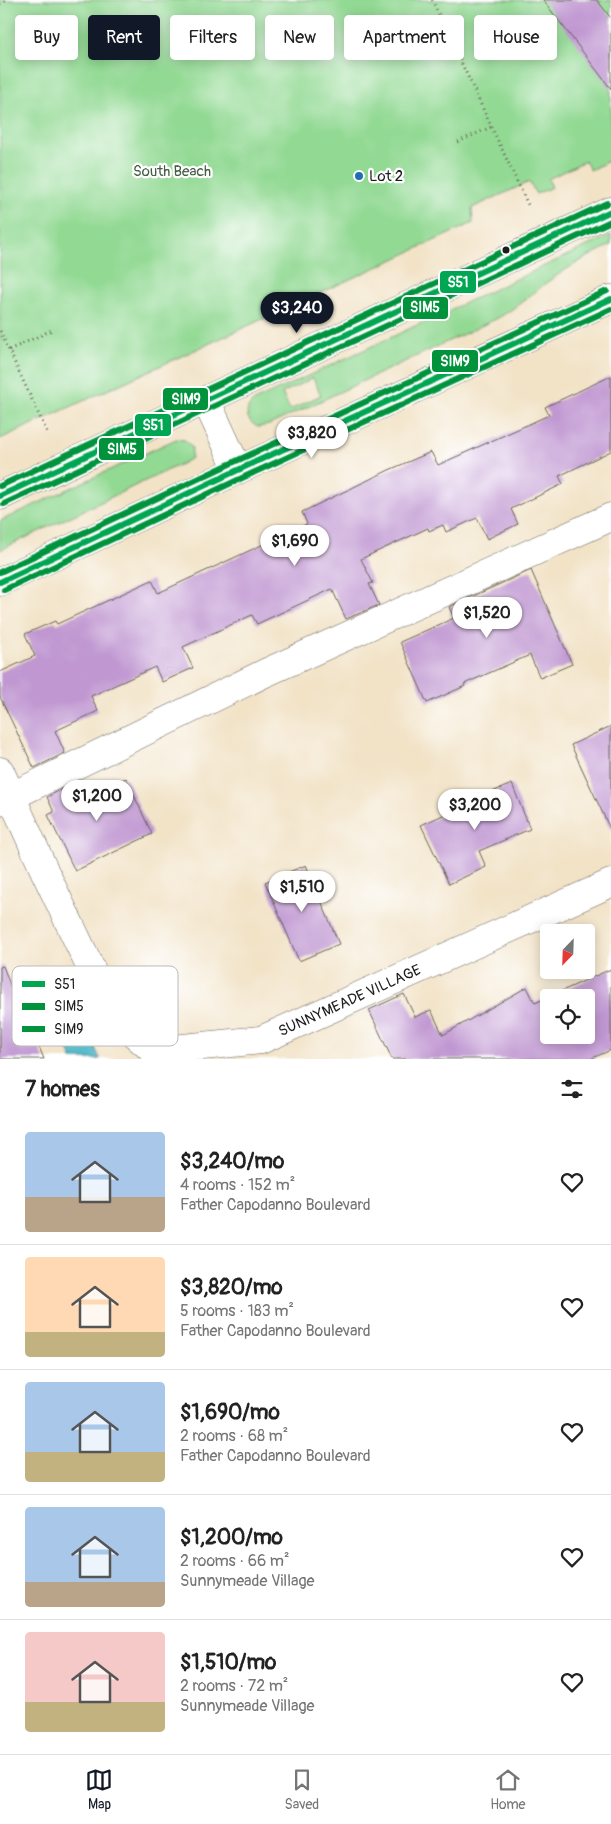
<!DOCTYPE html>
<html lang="en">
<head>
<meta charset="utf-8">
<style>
  body { margin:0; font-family:Pangolin,sans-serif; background:#f2f2f2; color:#222; height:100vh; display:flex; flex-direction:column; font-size:19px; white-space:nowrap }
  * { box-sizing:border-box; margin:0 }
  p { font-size:16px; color:#767676 }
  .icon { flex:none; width:28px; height:28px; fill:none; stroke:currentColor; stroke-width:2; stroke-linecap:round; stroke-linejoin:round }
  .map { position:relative; height:1059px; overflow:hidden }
  .side { display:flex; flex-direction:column; background:#fff; flex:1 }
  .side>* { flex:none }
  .banner { position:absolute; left:15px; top:15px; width:581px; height:45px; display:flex; gap:10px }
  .needle { width:32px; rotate:203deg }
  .fabs { position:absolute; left:540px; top:924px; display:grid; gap:10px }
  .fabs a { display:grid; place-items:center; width:55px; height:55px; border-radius:5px; background:#fff; box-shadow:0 2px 12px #0003; font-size:25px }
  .price { position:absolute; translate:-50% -42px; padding:0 11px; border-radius:18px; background:#fff; color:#222; font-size:16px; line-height:32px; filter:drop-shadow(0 1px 2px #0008) }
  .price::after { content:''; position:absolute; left:50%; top:30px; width:15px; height:11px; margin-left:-8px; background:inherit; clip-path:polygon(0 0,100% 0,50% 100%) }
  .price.on { background:#111827; color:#fff }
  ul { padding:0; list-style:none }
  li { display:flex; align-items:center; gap:15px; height:125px; padding:0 25px }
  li+li { border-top:1px solid #e0e0e0 }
  li span { display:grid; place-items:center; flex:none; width:140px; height:100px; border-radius:5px; color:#555 }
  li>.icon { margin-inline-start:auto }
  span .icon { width:60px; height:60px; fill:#fffc; stroke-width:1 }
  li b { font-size:21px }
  h2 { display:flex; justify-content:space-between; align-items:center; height:60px; padding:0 25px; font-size:21px }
  .tag { padding:0 18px; border-radius:5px; background:#fff; box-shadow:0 2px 12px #0003; font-size:18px; line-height:45px }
  .tag.on { background:#111827; color:#fff }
  .menu { display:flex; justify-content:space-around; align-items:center; height:70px; border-top:1px solid #e0e0e0; background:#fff; font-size:14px; color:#767676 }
  .menu a { display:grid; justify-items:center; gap:2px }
  .menu .on { color:#111827 }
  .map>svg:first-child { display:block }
  .green { fill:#92d993; stroke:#577a58; fill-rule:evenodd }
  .water { fill:#4db8c9; stroke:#346a72 }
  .building { fill:#c097d1; fill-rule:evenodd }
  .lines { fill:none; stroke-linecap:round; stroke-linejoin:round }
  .minor-casing { stroke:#676258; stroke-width:29 }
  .major-casing { stroke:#676258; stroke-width:29 }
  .path { stroke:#676258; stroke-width:3; stroke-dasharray:1 4; stroke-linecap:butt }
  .minor { stroke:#fff; stroke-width:28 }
  .major { stroke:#fff; stroke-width:28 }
  .bus-1-casing { stroke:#fff; stroke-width:10 }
  .bus-2-casing { stroke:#fff; stroke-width:10 }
  .bus-3-casing { stroke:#fff; stroke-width:10 }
  .bus-1 { stroke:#00a651; stroke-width:6 }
  .bus-2 { stroke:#00933c; stroke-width:6 }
  .bus-3 { stroke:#00933c; stroke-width:6 }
  .poi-dot { fill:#1f6fb2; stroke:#fff; stroke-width:2 }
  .bus-dot { fill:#1c1c1c; stroke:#fff; stroke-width:2 }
  .labels { text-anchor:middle; stroke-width:4.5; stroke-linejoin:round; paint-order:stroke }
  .park-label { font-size:15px; fill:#455e46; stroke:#fff }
  .poi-label { font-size:15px; fill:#1c1c1c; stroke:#fff; text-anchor:start }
  .street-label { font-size:15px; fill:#1c1c1c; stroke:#fff }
  .key { fill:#fff; stroke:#bbb; stroke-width:1 }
  .key-label { font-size:14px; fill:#1c1c1c }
  .line-badge { stroke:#fff; stroke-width:2 }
  .badge-label { font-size:14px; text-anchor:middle; font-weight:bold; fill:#fff }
</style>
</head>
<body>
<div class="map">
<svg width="611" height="1059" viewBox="0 0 611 1059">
  <rect width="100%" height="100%" fill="#fff"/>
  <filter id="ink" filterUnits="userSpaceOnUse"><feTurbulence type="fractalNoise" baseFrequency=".02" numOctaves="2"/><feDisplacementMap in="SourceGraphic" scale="10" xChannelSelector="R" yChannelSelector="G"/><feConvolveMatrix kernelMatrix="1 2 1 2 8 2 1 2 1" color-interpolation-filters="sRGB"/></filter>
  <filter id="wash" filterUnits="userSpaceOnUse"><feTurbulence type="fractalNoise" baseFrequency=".0096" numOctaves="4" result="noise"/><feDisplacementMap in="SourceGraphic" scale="20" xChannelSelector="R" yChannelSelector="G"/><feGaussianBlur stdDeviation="1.12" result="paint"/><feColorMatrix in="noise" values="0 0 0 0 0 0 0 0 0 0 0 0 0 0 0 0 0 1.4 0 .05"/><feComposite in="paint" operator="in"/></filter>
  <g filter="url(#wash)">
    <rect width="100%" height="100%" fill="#f2e3c7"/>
    <path class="green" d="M0,0H611V160L590,170L585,161L548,179L552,187L536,194L529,182L472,208L473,223L0,439Z
      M611,235V245C588,256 567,268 546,283C530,295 516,308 498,318L269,425L258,427C245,421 243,408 256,400ZM313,378L321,395L290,410L282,393Z
      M176,439L185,440L192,448L191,458L185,462L0,550V521Z"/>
    <path class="water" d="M92,1040L100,1059H72L68,1049L75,1041Z"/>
    <g id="blocks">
      <path class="building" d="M543,0H597L611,18V89Z
        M611,376V451L559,476L563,484L511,509L518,524L487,539L477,518L446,532L443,525L429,531L428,528L361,559L373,583L369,584L379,605L346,619L332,589L257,624L252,615L183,647L193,668L162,682L155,667L91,696L98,711L55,731L65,753L34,768L0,697V672L35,656L25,634L55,621L57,624L152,580L158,593L307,524L302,512L389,470L431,452L438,465L549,415L545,407Z
        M531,570L572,664L540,678L530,655L464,684L465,686L427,703L400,642L454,618L449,607Z
        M611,726V831L571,745Z
        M126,778L152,834L75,871L48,815L54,812L47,797L78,781L86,797Z
        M512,784L530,829L479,851L486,867L449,884L421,825L474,801V799Z
        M306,865L339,944L299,961L265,882Z
        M3,966L24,1022L28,1020L44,1059H0V967Z
        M611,969V1050L590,1059H392L369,1010L404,994L415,1017L431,1010L443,1035L527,987L535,1003ZM549,998H586V1035H549Z"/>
    </g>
  </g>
  <g filter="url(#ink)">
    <use href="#blocks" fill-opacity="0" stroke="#676258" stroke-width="1"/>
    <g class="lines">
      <g class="minor-casing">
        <g id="minor">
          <path id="s1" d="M0,771L45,872L113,1015L154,1051L261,1040L611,883"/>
          <path d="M0,802L265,673L611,517"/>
        </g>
      </g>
      <g class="major-casing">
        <path id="major" d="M206,400L238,470
          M0,496L611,211
          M0,582L238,470L611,299"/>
      </g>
      <path class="path" d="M432,0L529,207
        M0,4L7,0
        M458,142L491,127
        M0,331L47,432
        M9,350L54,329"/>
      <use href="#minor" class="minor"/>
      <use href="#major" class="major"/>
      <g class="bus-1-casing">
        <path id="bus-1" d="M0,496L611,211
          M0,582L238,470L611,299"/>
      </g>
      <g class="bus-2-casing">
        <path id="bus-2" d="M4,504L611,221
          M4,590L242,478L611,309"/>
      </g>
      <g class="bus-3-casing">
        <path id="bus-3" d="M0,486L607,203
          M0,572L234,462L607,291"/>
      </g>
      <use href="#bus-1" class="bus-1"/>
      <use href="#bus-2" class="bus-2"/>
      <use href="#bus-3" class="bus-3"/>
    </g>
  </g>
  <circle class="poi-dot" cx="359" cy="176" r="5"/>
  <circle class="bus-dot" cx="506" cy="250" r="4.5"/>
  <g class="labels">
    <g class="park-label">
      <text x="172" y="176">South Beach</text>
    </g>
    <g class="poi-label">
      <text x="369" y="181">Lot 2</text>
    </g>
    <g class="street-label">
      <text dy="5" stroke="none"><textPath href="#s1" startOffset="528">SUNNYMEADE VILLAGE</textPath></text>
    </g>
  </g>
  <rect x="12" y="966" width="166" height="80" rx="8" class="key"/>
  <rect x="22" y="981" width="23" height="6" fill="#00a651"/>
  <rect x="22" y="1003" width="23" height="7" fill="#00933c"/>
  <rect x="22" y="1026" width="23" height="6" fill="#00933c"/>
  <g class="key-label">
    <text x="54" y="989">S51</text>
    <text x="54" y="1011">SIM5</text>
    <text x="54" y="1034">SIM9</text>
  </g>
  <g class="line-badge">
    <rect x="439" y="270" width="38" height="24" rx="5" fill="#00a651"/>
    <rect x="402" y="296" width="47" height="24" rx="5" fill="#00933c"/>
    <rect x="431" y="349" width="48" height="24" rx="5" fill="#00933c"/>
    <rect x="162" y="387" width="47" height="24" rx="5" fill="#00933c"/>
    <rect x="134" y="413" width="38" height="24" rx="5" fill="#00a651"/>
    <rect x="98" y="437" width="47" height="24" rx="5" fill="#00933c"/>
  </g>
  <g class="badge-label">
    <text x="458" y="287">S51</text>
    <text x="425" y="312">SIM5</text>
    <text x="455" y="366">SIM9</text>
    <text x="186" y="404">SIM9</text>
    <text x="153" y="430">S51</text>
    <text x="122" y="454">SIM5</text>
  </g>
</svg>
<div class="fabs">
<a><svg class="needle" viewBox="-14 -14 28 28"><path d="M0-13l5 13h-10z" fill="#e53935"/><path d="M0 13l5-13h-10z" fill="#767676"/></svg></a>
<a><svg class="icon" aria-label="locate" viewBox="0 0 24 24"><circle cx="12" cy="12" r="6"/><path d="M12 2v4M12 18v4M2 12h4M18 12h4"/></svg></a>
</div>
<b class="price on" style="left:297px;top:334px">$3,240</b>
<b class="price" style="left:312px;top:459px">$3,820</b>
<b class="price" style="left:295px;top:567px">$1,690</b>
<b class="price" style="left:487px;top:639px">$1,520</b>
<b class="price" style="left:97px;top:822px">$1,200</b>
<b class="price" style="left:475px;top:831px">$3,200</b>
<b class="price" style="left:302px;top:913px">$1,510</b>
<div class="banner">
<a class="tag">Buy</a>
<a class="tag on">Rent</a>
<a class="tag">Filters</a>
<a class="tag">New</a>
<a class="tag">Apartment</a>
<a class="tag">House</a>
</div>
</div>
<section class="side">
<h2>7 homes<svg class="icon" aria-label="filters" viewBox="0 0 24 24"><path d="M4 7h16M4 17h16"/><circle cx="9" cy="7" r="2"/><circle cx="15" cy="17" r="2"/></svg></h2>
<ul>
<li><span style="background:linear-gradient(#a9c7e8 65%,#b9a48a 0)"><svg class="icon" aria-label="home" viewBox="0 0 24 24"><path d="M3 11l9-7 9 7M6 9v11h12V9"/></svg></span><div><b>$3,240/mo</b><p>4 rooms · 152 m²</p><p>Father Capodanno Boulevard</p></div><svg class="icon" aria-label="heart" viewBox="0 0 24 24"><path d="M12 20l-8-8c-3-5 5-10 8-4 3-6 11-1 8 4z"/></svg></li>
<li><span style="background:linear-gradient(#ffd9b3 75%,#c2b280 0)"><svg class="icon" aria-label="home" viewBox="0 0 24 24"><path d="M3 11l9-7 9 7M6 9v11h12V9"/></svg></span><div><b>$3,820/mo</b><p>5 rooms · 183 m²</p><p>Father Capodanno Boulevard</p></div><svg class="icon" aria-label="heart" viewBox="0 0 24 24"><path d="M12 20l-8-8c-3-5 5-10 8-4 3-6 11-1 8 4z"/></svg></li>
<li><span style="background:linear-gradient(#a9c7e8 70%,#c2b280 0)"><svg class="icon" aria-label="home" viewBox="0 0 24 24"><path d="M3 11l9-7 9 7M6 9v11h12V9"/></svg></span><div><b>$1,690/mo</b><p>2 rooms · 68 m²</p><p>Father Capodanno Boulevard</p></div><svg class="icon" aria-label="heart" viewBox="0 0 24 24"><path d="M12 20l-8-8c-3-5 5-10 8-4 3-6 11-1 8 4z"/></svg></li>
<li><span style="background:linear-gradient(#a9c7e8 75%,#b9a48a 0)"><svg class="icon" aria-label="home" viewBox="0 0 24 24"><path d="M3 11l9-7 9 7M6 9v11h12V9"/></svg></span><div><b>$1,200/mo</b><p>2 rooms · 66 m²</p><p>Sunnymeade Village</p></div><svg class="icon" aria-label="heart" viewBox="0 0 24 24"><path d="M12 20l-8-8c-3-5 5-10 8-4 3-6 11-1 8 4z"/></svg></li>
<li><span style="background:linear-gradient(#f6c9c9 70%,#c2b280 0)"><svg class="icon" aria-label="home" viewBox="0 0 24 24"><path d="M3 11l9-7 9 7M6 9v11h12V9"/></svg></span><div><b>$1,510/mo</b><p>2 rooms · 72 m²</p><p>Sunnymeade Village</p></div><svg class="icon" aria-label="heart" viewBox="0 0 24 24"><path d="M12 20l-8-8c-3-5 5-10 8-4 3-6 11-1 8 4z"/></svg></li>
</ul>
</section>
<nav class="menu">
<a class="on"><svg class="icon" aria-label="map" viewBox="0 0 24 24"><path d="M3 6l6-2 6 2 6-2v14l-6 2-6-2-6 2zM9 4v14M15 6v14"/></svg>Map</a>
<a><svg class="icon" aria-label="saved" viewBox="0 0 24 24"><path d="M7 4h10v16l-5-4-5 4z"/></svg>Saved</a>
<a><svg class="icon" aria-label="home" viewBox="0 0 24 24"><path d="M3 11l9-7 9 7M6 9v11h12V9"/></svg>Home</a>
</nav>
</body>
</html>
